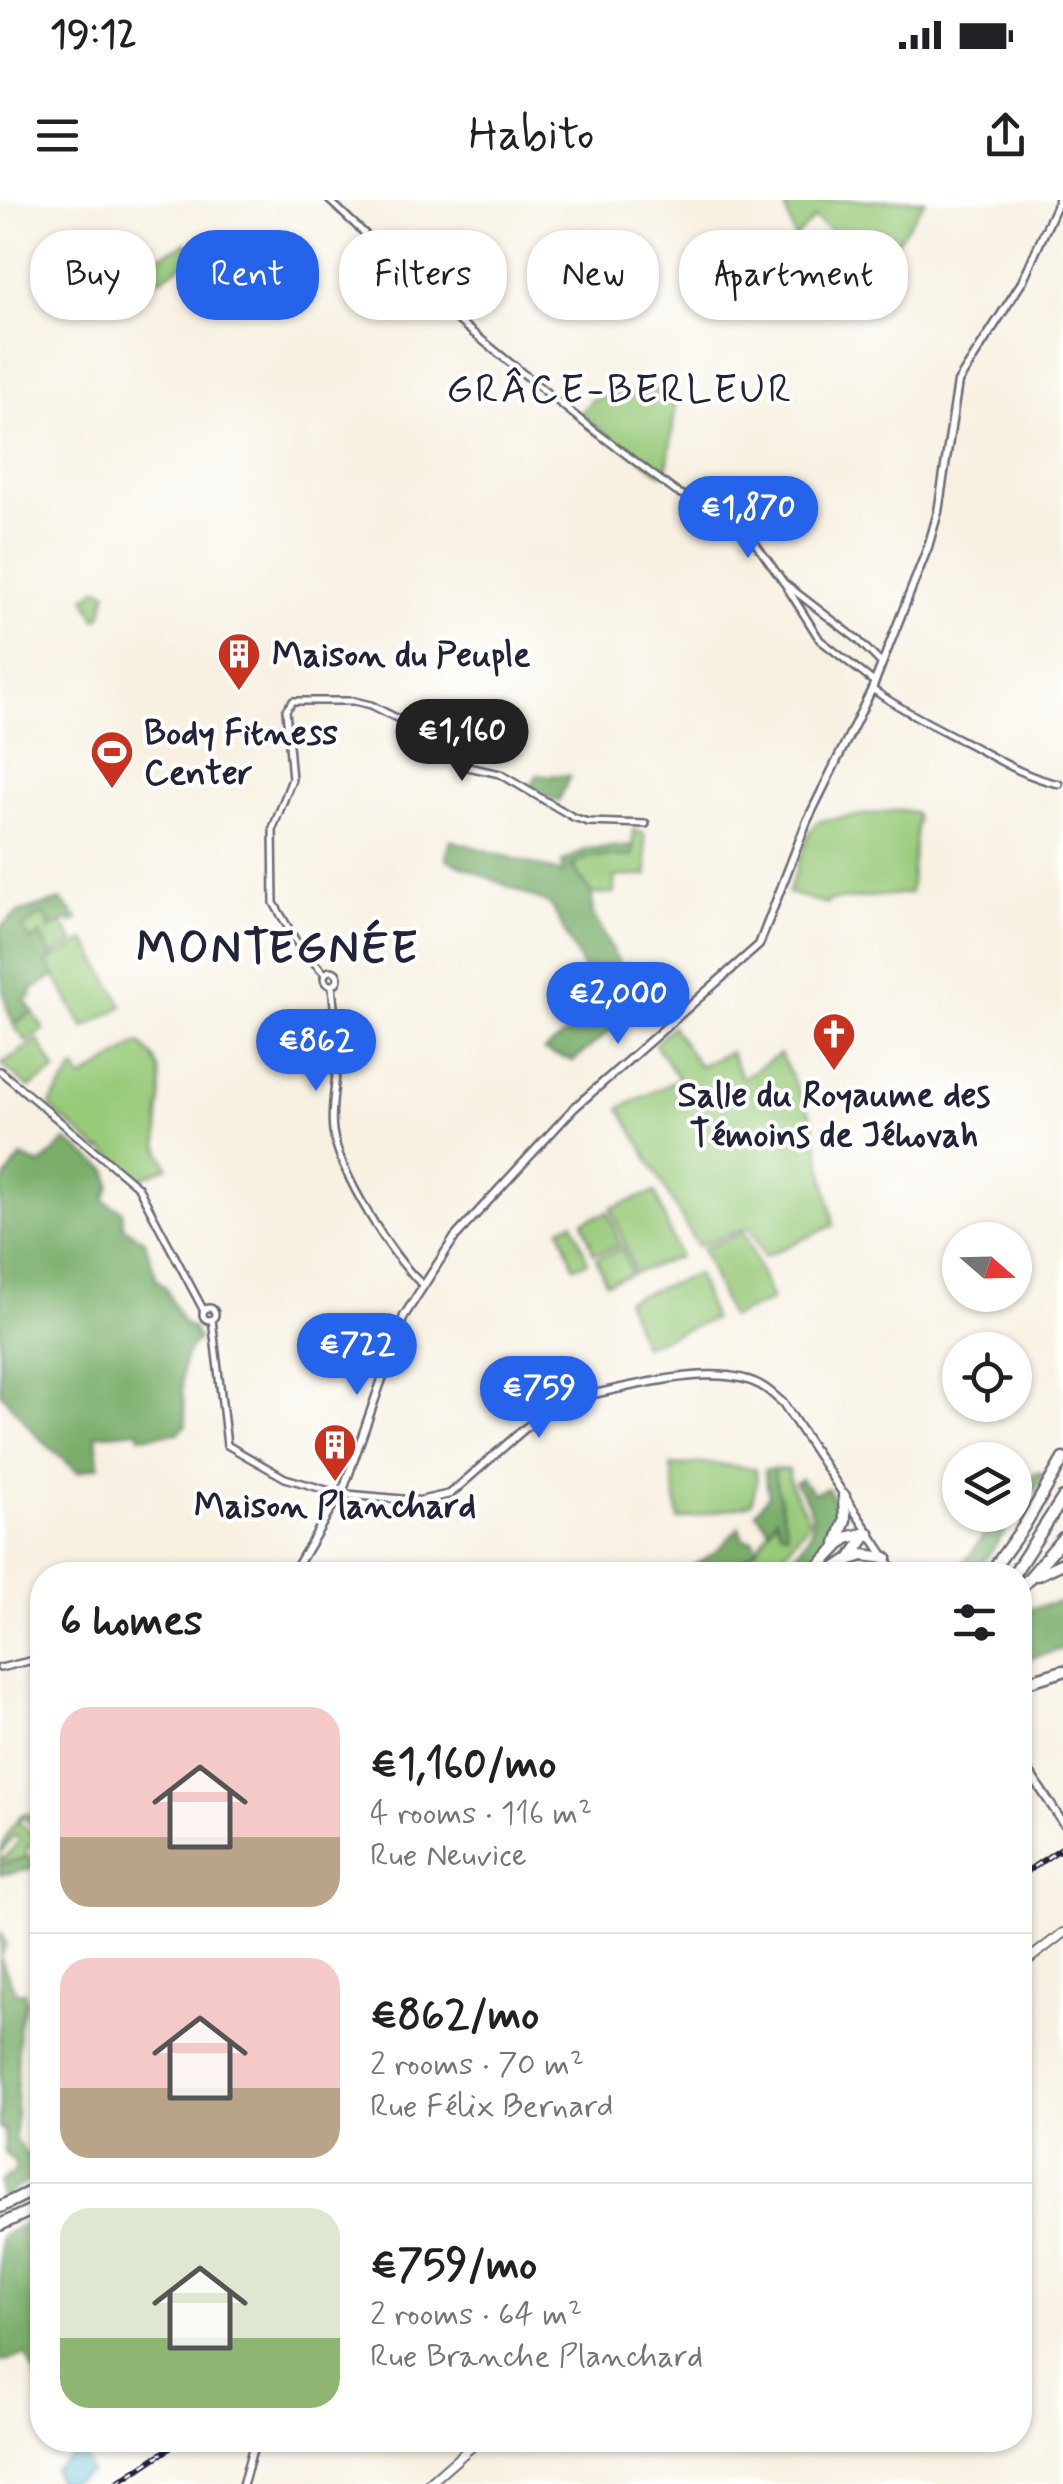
<!DOCTYPE html>
<html lang="en">
<head>
<meta charset="utf-8">
<style>
  body { margin:0; font-family:Mynerve,sans-serif; background:#f6f6f6; color:#202124; height:100vh; display:flex; flex-direction:column; font-size:38px; white-space:nowrap }
  * { box-sizing:border-box; margin:0 }
  p { font-size:32px; color:#757577 }
  .icon { flex:none; width:55px; height:55px; fill:none; stroke:currentColor; stroke-width:2; stroke-linecap:round; stroke-linejoin:round }
  .map { position:relative; flex:1; overflow:hidden }
  .details { position:absolute; left:30px; top:1362px; width:1002px; height:890px; display:flex; flex-direction:column; background:#fff; border-radius:40px; box-shadow:0 2px 8px #0004 }
  .details>* { flex:none }
  .guide { position:absolute; left:30px; top:30px; width:1005px; height:90px; display:flex; gap:20px }
  .needle { width:65px; rotate:110deg }
  .controls { position:absolute; left:942px; top:1022px; display:grid; gap:20px }
  .controls a { display:grid; place-items:center; width:90px; height:90px; border-radius:50%; background:#fff; box-shadow:0 2px 8px #0004; font-size:50px }
  .price { position:absolute; translate:-50% -85px; padding:0 22px; border-radius:35px; background:#2563eb; color:#fff; font-size:32px; line-height:65px; filter:drop-shadow(0 2px 5px #0008) }
  .price::after { content:''; position:absolute; left:50%; top:60px; width:30px; height:22px; margin-left:-15px; background:inherit; clip-path:polygon(0 0,100% 0,50% 100%) }
  .price.on { background:#222; color:#fff }
  ul { padding:0; list-style:none }
  li { display:flex; align-items:center; gap:30px; height:250px; padding:0 30px }
  li+li { border-top:2px solid #e0e0e0 }
  li span { display:grid; place-items:center; flex:none; width:280px; height:200px; border-radius:30px; color:#555 }
  li>.icon { margin-inline-start:auto }
  span .icon { width:120px; height:120px; fill:#fffc; stroke-width:1 }
  li b { font-size:42px }
  h2 { display:flex; justify-content:space-between; align-items:center; height:120px; padding:0 30px; font-size:42px }
  .chip { padding:0 35px; border-radius:40px; background:#fff; box-shadow:0 2px 8px #0004; font-size:35px; line-height:90px }
  .chip.on { background:#2563eb; color:#fff }
  .status { display:flex; justify-content:space-between; align-items:center; height:70px; padding:0 50px; background:#fff; direction:ltr }
  .status svg { height:28px; fill:currentColor }
  header { display:flex; justify-content:space-between; align-items:center; height:130px; padding:0 30px; background:#fff; font-size:45px; font-weight:600 }
  .map>svg:first-child { display:block }
  .green { fill:#99ca7a; stroke:#5e765a; stroke-width:2.5 }
  .forest { fill:#7aae6a; stroke:#4e6852; stroke-width:2.5 }
  .water { fill:#4ab3c8; stroke:#366a82; stroke-width:2.5 }
  .lines { fill:none; stroke-linecap:round; stroke-linejoin:round }
  .tertiary-casing { stroke:#6d6a75; stroke-width:10 }
  .secondary-casing { stroke:#6d6a75; stroke-width:11 }
  .primary-casing { stroke:#6d6a75; stroke-width:12 }
  .motorway-casing { stroke:#6d6a75; stroke-width:15 }
  .tertiary { stroke:#fff; stroke-width:5 }
  .secondary { stroke:#fff; stroke-width:6 }
  .primary { stroke:#fff; stroke-width:8 }
  .motorway { stroke:#fff; stroke-width:10 }
  .rail-casing { stroke:#22223b; stroke-width:6 }
  .rail { stroke:#fff; stroke-width:2.5; stroke-dasharray:8; stroke-linecap:butt }
  .labels { text-anchor:middle; stroke-width:8; stroke-linejoin:round; paint-order:stroke }
  .poi-label { font-size:35px; font-weight:bold; fill:#22223b; stroke:#fff; text-anchor:start }
  .quarter-label { font-size:40px; letter-spacing:2.5px; fill:#22223b; stroke:#fff }
  .district-label { font-size:45px; font-weight:bold; letter-spacing:2.5px; fill:#22223b; stroke:#fff }
</style>
</head>
<body>
<div class="status"><b>19:12</b><svg viewBox="0 0 49 12"><path d="M0 12V9h3v3zM5 12V6h3v6zM10 12V3h3v9zM15 12V0h3v12zM26 1h20v11H26zM47 4h2v5h-2z"/></svg></div>
<header><svg class="icon" aria-label="menu" viewBox="0 0 24 24"><path d="M4 6h16M4 12h16M4 18h16"/></svg>Habito<svg class="icon" aria-label="share" viewBox="0 0 24 24"><path d="M12 15V3M7 8l5-5 5 5M5 13v7h14v-7"/></svg></header>
<div class="map">
<svg width="1063" height="2284" viewBox="0 0 1063 2284">
  <rect width="100%" height="100%" fill="#fff"/>
  <filter id="ink" filterUnits="userSpaceOnUse"><feTurbulence type="fractalNoise" baseFrequency=".01" numOctaves="2"/><feDisplacementMap in="SourceGraphic" scale="20" xChannelSelector="R" yChannelSelector="G"/><feConvolveMatrix kernelMatrix="1 2 1 2 8 2 1 2 1" color-interpolation-filters="sRGB"/></filter>
  <filter id="wash" filterUnits="userSpaceOnUse"><feTurbulence type="fractalNoise" baseFrequency=".0048" numOctaves="4" result="noise"/><feDisplacementMap in="SourceGraphic" scale="40" xChannelSelector="R" yChannelSelector="G"/><feGaussianBlur stdDeviation="2.25" result="paint"/><feColorMatrix in="noise" values="0 0 0 0 0 0 0 0 0 0 0 0 0 0 0 0 0 1.4 0 .05"/><feComposite in="paint" operator="in"/></filter>
  <g filter="url(#wash)">
    <rect width="100%" height="100%" fill="#f8f1e2"/>
    <path class="green" d="M783,0H925L880,67L814,18L795,38Z
      M187,43L194,55C172,73 145,97 118,75Z
      M661,189L663,201L676,203L667,270L661,274L580,214L593,199Z
      M99,388L107,392L101,417L96,419L85,397Z
      M901,610L914,612L917,618L910,693L829,701L827,704L788,693L809,633L818,621Z
      M633,630L644,633L648,675L614,677V693L592,694L572,665L589,657L633,656Z
      M42,714L51,725L46,730L62,722L74,742L51,756L40,735L31,741L22,729Z
      M86,740L123,806L84,828L47,762Z
      M33,812L44,830L27,842L13,825Z
      M672,826L699,866L730,852L742,878L780,854L813,919L834,1025L764,1057L749,1027L697,1046L620,908L679,879L655,844Z
      M38,840L56,871L29,888L1,864Z
      M139,843C176,870 154,906 159,945C160,952 165,960 168,967L139,979L103,949L100,951L51,908L50,904L75,868L82,879Z
      M655,992L679,1057L635,1073L611,1008Z
      M608,1012L620,1045L594,1054L583,1021Z
      M573,1022L588,1062L574,1067L560,1028Z
      M744,1032L772,1100L730,1118L702,1049Z
      M622,1048L632,1074L606,1083L596,1058Z
      M697,1074L713,1119L643,1146L626,1100Z
      M707,1263L755,1269L757,1282L751,1304L679,1320L671,1266Z
      M773,1269L789,1270C787,1289 803,1303 809,1321L806,1326L767,1375H725L758,1348L776,1318L787,1332Z
      M22,1614H29L42,1625V1633L23,1617L18,1622L37,1638L42,1636V1645L26,1647L27,1657L0,1665V1656L4,1659L20,1640L15,1635L0,1653L9,1631Z"/>
    <path class="forest" d="M537,575L570,576L558,602L531,587Z
      M450,640L563,673L562,662L587,649L633,645V656L590,657L572,666L592,694L593,714L625,774L642,778L649,799L573,861L544,851L602,806L551,705L446,659Z
      M61,700L78,719L72,723L67,720L54,727L41,714L22,729L31,741L40,734L53,759L47,762L55,776L30,791L32,795L25,800L33,812L14,824C0,800 0,758 0,728L17,713Z
      M66,941L108,970L110,986L104,999C120,1017 123,997 123,1026L145,1041L157,1080L165,1087L182,1122L193,1129L198,1140C173,1159 184,1198 186,1225L178,1233L140,1237L139,1231L96,1235L99,1266L78,1272L37,1236L0,1192V986L21,957L40,965Z
      M773,1269L787,1333L780,1330L776,1318L769,1329L756,1312L769,1295L764,1270Z
      M1036,1272L1044,1273L1038,1286L974,1375H946L968,1358L998,1315H1015V1285L1023,1275L1031,1278Z
      M801,1279L814,1293L828,1288C849,1330 830,1344 803,1375H776C807,1339 829,1328 795,1283Z
      M739,1327L743,1339L754,1341L758,1348L725,1375H694L693,1366L718,1350Z
      M1063,1401V1449L1020,1461V1411Z
      M27,1657L42,1658V1666L0,1675V1665Z
      M0,1731L6,1744L0,1756C5,1768 10,1782 17,1793L24,1792L27,1801L19,1824L15,1940L26,1954L39,1957L35,1977L0,1998V1981L15,1972V1963L5,1953L4,1929H0Z
      M42,2014L40,2053L33,2055L31,2062C40,2081 48,2092 36,2111L42,2128L38,2134L42,2139V2190L26,2155L0,2162V2037Z"/>
    <path class="water" d="M82,2250L91,2272L68,2284H58L53,2269Z"/>
  </g>
  <g filter="url(#ink)">
    <g class="lines">
      <g class="tertiary-casing">
        <path id="tertiary" d="M329,0L456,119L583,222L676,292L738,319L784,383L857,439L881,463
          M786,386L820,440L874,482
          M872,489C902,510 934,526 967,543C997,559 1025,577 1059,584
          M324 778a7 7 0 1 1 14 0a7 7 0 1 1-14 0Z
          M325,774L300,748L274,703L273,628L292,579L286,510L293,501H354L371,505L434,537L468,567L500,574L573,617L588,622L646,624
          M332,785C334,810 338,836 337,862C336,885 330,908 333,931C339,972 391,1057 422,1084
          M0,871L138,987L204,1111
          M203 1114a6 6 0 1 1 12 0a6 6 0 1 1-12 0Z
          M212,1119L227,1245L285,1278L340,1294
          M0,1468L42,1458"/>
      </g>
      <g class="secondary-casing">
        <path id="secondary" d="M341,1294L419,1301L450,1294L523,1230L551,1209L572,1199C621,1189 721,1158 765,1188C771,1192 777,1198 783,1203L897,1375
          M292,1375L345,1285L404,1116L455,1037L574,908L759,745L807,621L872,489L928,347L938,312L958,182L1022,82L1059,0
          M1020,1558L1063,1623
          M243,2284L255,2240"/>
      </g>
      <g class="primary-casing">
        <path id="primary" d="M1020,1766L1063,1733
          M429,2284L479,2240"/>
      </g>
      <g class="motorway-casing">
        <path id="motorway" d="M837,1343L845,1320L844,1296
          M851,1359L862,1355L886,1358
          M811,1375L846,1338L868,1333
          M826,1375L850,1359L868,1333
          M989,1375L1024,1326L1063,1259
          M1013,1375L1063,1298
          M1037,1375L1063,1363
          M1020,1389L1063,1338
          M1020,1484L1063,1471
          M0,2007L42,1986
          M0,2025L42,2005"/>
      </g>
      <use href="#tertiary" class="tertiary"/>
      <use href="#secondary" class="secondary"/>
      <use href="#primary" class="primary"/>
      <use href="#motorway" class="motorway"/>
      <g class="rail-casing">
        <path id="rail" d="M1020,1676L1063,1647
          M116,2284L182,2240"/>
      </g>
      <use href="#rail" class="rail"/>
    </g>
  </g>
  <defs>
    <g id="building-pin" transform="scale(2.25)"><path d="M0 17L-7.5 6A9.5 9.5 0 1 1 7.5 6Z" fill="#c8321e" stroke="#fff"/><path d="M-4-6H4V6H1V3H-1V6H-4ZM-2.5-4.3h1.7v1.8h-1.7ZM.8-4.3h1.7v1.8H.8ZM-2.5-1h1.7V.8h-1.7ZM.8-1h1.7V.8H.8Z" fill="#fff"/></g>
    <g id="stadium-pin" transform="scale(2.25)"><path d="M0 17L-7.5 6A9.5 9.5 0 1 1 7.5 6Z" fill="#c8321e" stroke="#fff"/><path d="M0-5a6.5 5 0 1 0 0 10a6.5 5 0 1 0 0-10ZM-3.5-1.8h7v3.6h-7Z" fill="#fff"/></g>
    <g id="church-pin" transform="scale(2.25)"><path d="M0 17L-7.5 6A9.5 9.5 0 1 1 7.5 6Z" fill="#c8321e" stroke="#fff"/><path d="M-1.2-6h2.4v3.5h3.3v2.4h-3.3V6h-2.4V-.1h-3.3v-2.4h3.3Z" fill="#fff"/></g>
  </defs>
  <g fill-rule="evenodd">
    <use href="#building-pin" x="239" y="454"/>
    <use href="#stadium-pin" x="112" y="552"/>
    <use href="#church-pin" x="834" y="834"/>
    <use href="#building-pin" x="335" y="1245"/>
  </g>
  <g class="labels">
    <g class="poi-label">
      <text x="272" y="466">Maison du Peuple</text>
      <text x="144" y="544">Body Fitness<tspan x="144" dy="40">Center</tspan></text>
      <text x="834" y="906" text-anchor="middle">Salle du Royaume des<tspan x="834" dy="40">Témoins de Jéhovah</tspan></text>
      <text x="335" y="1317" text-anchor="middle">Maison Planchard</text>
    </g>
    <g class="quarter-label">
      <text x="620" y="202">GRÂCE-BERLEUR</text>
    </g>
    <g class="district-label">
      <text x="278" y="762">MONTEGNÉE</text>
    </g>
  </g>
</svg>
<div class="controls">
<a><svg class="needle" viewBox="-14 -14 28 28"><path d="M0-13l5 13h-10z" fill="#e53935"/><path d="M0 13l5-13h-10z" fill="#757577"/></svg></a>
<a><svg class="icon" aria-label="locate" viewBox="0 0 24 24"><circle cx="12" cy="12" r="6"/><path d="M12 2v4M12 18v4M2 12h4M18 12h4"/></svg></a>
<a><svg class="icon" aria-label="layers" viewBox="0 0 24 24"><path d="M12 4l9 5-9 5-9-5zM3 14l9 5 9-5"/></svg></a>
</div>
<b class="price" style="left:748px;top:361px">€1,870</b>
<b class="price on" style="left:462px;top:584px">€1,160</b>
<b class="price" style="left:618px;top:847px">€2,000</b>
<b class="price" style="left:316px;top:894px">€862</b>
<b class="price" style="left:357px;top:1198px">€722</b>
<b class="price" style="left:539px;top:1241px">€759</b>
<div class="guide">
<a class="chip">Buy</a>
<a class="chip on">Rent</a>
<a class="chip">Filters</a>
<a class="chip">New</a>
<a class="chip">Apartment</a>
</div>
<section class="details">
<h2>6 homes<svg class="icon" aria-label="filters" viewBox="0 0 24 24"><path d="M4 7h16M4 17h16"/><circle cx="9" cy="7" r="2"/><circle cx="15" cy="17" r="2"/></svg></h2>
<ul>
<li><span style="background:linear-gradient(#f6c9c9 65%,#b9a48a 0)"><svg class="icon" aria-label="home" viewBox="0 0 24 24"><path d="M3 11l9-7 9 7M6 9v11h12V9"/></svg></span><div><b>€1,160/mo</b><p>4 rooms · 116 m²</p><p>Rue Neuvice</p></div></li>
<li><span style="background:linear-gradient(#f6c9c9 65%,#b9a48a 0)"><svg class="icon" aria-label="home" viewBox="0 0 24 24"><path d="M3 11l9-7 9 7M6 9v11h12V9"/></svg></span><div><b>€862/mo</b><p>2 rooms · 70 m²</p><p>Rue Félix Bernard</p></div></li>
<li><span style="background:linear-gradient(#dfe7d0 65%,#8fb573 0)"><svg class="icon" aria-label="home" viewBox="0 0 24 24"><path d="M3 11l9-7 9 7M6 9v11h12V9"/></svg></span><div><b>€759/mo</b><p>2 rooms · 64 m²</p><p>Rue Branche Planchard</p></div></li>
</ul>
</section>
</div>
</body>
</html>
